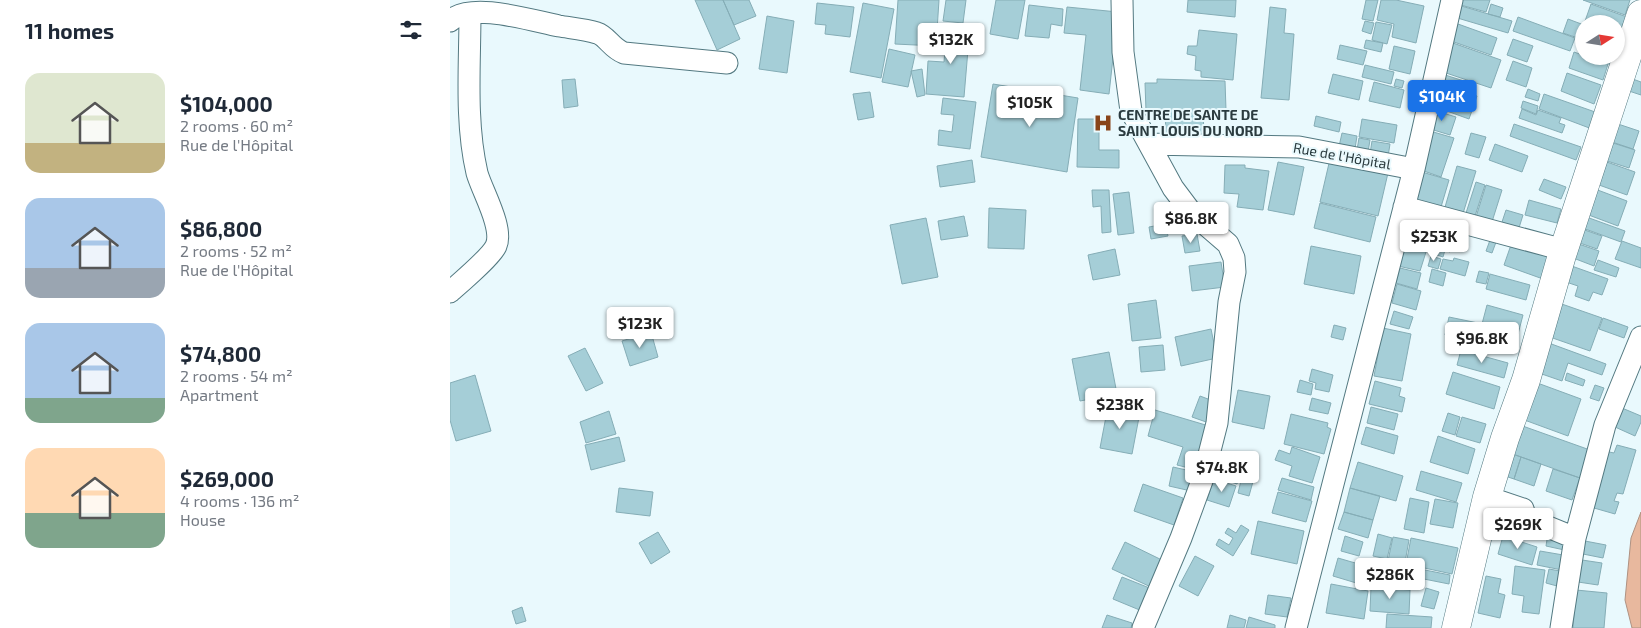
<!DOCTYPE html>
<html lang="en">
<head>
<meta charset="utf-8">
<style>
  body { margin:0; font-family:"Exo 2",sans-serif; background:#f2f2f3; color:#1f2937; height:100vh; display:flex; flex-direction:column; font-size:19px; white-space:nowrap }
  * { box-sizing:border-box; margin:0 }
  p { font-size:16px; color:#747a83 }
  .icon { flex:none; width:28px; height:28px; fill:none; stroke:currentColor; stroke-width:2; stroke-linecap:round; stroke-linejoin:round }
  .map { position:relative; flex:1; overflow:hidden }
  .panel { display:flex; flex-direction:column; background:#fff; width:450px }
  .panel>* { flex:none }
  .needle { width:32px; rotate:78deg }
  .buttons { position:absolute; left:1125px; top:15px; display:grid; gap:10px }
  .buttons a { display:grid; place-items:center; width:50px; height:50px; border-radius:50%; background:#fff; box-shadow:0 1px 4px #0004; font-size:25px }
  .price { position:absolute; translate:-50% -42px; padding:0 11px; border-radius:5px; background:#fff; color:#222; font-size:16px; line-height:32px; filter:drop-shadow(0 1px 2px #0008) }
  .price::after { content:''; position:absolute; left:50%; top:30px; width:15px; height:11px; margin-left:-8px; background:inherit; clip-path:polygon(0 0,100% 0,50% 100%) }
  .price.on { background:#1a73e8; color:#fff }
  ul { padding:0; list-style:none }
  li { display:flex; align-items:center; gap:15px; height:125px; padding:0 25px }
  li span { display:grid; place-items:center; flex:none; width:140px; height:100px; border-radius:15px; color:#555 }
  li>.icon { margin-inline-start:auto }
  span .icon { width:60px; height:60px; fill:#fffc; stroke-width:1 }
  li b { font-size:21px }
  h2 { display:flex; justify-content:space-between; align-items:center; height:60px; padding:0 25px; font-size:21px }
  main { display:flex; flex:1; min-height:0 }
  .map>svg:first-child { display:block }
  .water { fill:#e8b89e; stroke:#af9282 }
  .building { fill:#a5ced7; stroke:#85adb6 }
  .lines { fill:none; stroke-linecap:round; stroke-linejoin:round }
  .minor-casing { stroke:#537981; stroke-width:23 }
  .major-casing { stroke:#537981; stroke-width:29 }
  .minor { stroke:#fff; stroke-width:21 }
  .major { stroke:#fff; stroke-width:28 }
  .labels { text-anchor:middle; stroke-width:4; stroke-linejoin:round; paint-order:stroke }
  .poi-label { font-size:14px; font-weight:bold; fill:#2b3b3f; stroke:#e9f9fd; text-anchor:start }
  .street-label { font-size:14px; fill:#2b3b3f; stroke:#e9f9fd }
</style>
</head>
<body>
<main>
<section class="panel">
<h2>11 homes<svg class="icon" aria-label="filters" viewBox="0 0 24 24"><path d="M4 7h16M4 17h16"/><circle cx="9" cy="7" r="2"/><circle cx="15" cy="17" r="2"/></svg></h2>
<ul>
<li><span style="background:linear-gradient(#dfe7d0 70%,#c2b280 0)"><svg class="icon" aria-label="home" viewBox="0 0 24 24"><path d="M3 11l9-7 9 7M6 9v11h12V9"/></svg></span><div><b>$104,000</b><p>2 rooms · 60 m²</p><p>Rue de l'Hôpital</p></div></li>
<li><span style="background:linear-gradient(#a9c7e8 70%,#9aa5b1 0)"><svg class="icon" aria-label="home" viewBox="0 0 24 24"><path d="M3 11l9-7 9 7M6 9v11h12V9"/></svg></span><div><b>$86,800</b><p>2 rooms · 52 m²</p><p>Rue de l'Hôpital</p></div></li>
<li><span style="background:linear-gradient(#a9c7e8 75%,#7fa58c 0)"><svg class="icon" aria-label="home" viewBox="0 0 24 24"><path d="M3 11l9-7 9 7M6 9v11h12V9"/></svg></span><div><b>$74,800</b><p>2 rooms · 54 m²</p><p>Apartment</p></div></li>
<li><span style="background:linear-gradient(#ffd9b3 65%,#7fa58c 0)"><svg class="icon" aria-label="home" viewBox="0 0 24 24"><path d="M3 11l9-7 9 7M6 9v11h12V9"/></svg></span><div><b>$269,000</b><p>4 rooms · 136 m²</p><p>House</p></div></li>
</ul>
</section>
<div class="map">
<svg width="1191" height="628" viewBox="0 0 1191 628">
  <rect width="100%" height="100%" fill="#e9f9fd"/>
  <path class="water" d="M1191,512V628H1182L1175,600L1181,538Z"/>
  <path class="building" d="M245,0H273L290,39L267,50Z
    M273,0H299L306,16L284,25Z
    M448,0H489L486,46L445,44Z
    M496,0H516L513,23L493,21Z
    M546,0H575L568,39L540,34Z
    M738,0H786L785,17L737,12Z
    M916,0H928L923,21L912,19Z
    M931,0H946L974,6L966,43L942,37L944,24L927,20Z
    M1008,0H1040L1036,12L1007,4Z
    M1133,0H1180L1175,15Z
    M367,3L404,7L400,37L375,34L376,25L365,24Z
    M413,3L444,9L431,78L400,72Z
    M1041,4L1053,8L1050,17L1038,14Z
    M1141,4L1177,17L1170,37L1166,36V24H1134Z
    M579,5L613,9L612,26L601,24L599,38L575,36Z
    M1008,5L1062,21L1058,33L1004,17Z
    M617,7L668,12L659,94L630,90L636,35L614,33Z
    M820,7L836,9L834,33L844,34L839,100L811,98Z
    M317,16L344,21L337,73L309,69Z
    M1068,17L1125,38L1120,51L1063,31Z
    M1118,19L1134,25V40L1113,33Z
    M915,21L924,23L921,34L912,31Z
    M926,22L942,25L937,44L922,40Z
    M497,24L520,26L514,97L476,94L478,61L494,62Z
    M1008,24L1047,38L1041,55L1001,41Z
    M749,30L787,34L783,80L751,77V71L745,70L746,56L737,54L738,46H747Z
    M1063,39L1083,46L1077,62L1057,55Z
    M916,40L933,43L931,52L914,48Z
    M1003,43L1051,60L1041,88L993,72Z
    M890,45L917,51L913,65L887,59Z
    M944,46L965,51L960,74L939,69Z
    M439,49L465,55L458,87L432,82Z
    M1124,52L1158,64L1153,80L1119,68Z
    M1139,56H1161L1159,64Z
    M1063,61L1082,68L1076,87L1056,80Z
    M915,65L944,72L941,84L912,77Z
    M472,69L475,95L467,97L461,71Z
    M989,73L1017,82L1015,91L987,81Z
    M1117,73L1151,85L1144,104L1111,91Z
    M883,74L913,81L909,100L878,93Z
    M1180,78L1191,82V95L1176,90Z
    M125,79L128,106L114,108L112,80Z
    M707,79L775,81L776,110H753L754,135L716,136L715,110L696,111L695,83H707Z
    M946,79L954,81L952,88L944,86Z
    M924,82L954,90L950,108L919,101Z
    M543,84L628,98L617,172L531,157Z
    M993,84L1027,96L1019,119L983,106Z
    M1078,89L1090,94L1088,101L1075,97Z
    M420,92L424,117L408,120L403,94Z
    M1094,94L1148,113L1142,129L1089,109Z
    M493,98L526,102L520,149L488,145L489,130L502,132L504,115L491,114Z
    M1073,101L1088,106L1086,114L1071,108Z
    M1072,109L1086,115L1088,110L1111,118L1109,123L1115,125L1112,133L1069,118Z
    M983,110L1006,117L1000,135L977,128Z
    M866,116L891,122L889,132L864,126Z
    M628,119H649V150H669V168L627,167Z
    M912,119L947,125L944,143L909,137Z
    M1165,123L1189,131L1183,149L1159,141Z
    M1064,124L1131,147L1126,160L1060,136Z
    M980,131L1004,138L991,177L968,169Z
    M892,133L907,136L904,155L888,151Z
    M1021,133L1036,137L1029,158L1015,154Z
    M909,138L920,140L917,158L906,156Z
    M922,141L940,144L937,163L919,160Z
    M1160,142L1185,150L1179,168L1154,160Z
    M1045,144L1078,156L1072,172L1039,160Z
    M880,159L938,173L928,216L870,202Z
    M522,160L525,182L490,187L487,166Z
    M828,162L854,167L844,215L818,210Z
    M1157,162L1185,172L1177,195L1149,185Z
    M775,165H795V168L819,171L813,210L787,207L789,194L774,193Z
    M1007,166L1026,171L1011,220L993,214Z
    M972,172L999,180L991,207L964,199Z
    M1094,179L1116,187L1111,199L1089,190Z
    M1026,182L1035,185L1025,216L1016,213Z
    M1036,185L1052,190L1041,225L1025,220Z
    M1145,189L1177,201L1168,226L1136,214Z
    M642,190H659L661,232L652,233L651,206L643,207Z
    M679,192L684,233L668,235L663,194Z
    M1079,200L1111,209L1107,223L1075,215Z
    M870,203L926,217L920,242L864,228Z
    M539,208L576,210L574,249L538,248Z
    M1056,210L1073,215L1068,231L1051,225Z
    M1131,215L1175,231L1171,242L1127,226Z
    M514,216L518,236L491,240L488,221Z
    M974,217L989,222L983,248L964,243L968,229L971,230Z
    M476,218L488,277L452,284L440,225Z
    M715,224L718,236L701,239L699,227Z
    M991,227L1006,231L1000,252L995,250L993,257L984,254Z
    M1129,228L1152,236L1147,249L1124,241Z
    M1043,232L1049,234L1042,253L1036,251Z
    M747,234L750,251L735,253L732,236Z
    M1172,241L1191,248V268L1165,259Z
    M1062,242L1101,256L1093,279L1054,265Z
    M1123,242L1149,251L1144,266L1118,256Z
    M861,246L911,256L904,294L854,284Z
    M953,246L976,252L970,271L948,266Z
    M665,249L670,275L643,280L638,255Z
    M981,256L991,259L988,269L978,266Z
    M1004,258L1019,262L1015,276L990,269L993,259L1003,261Z
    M1148,260L1169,268L1166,277L1144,270Z
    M771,262L775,287L742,291L739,266Z
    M1119,265L1158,279L1152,295L1143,292L1139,301L1125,296L1128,286L1113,281Z
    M950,268L971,273L967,289L946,283Z
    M982,269L996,273L993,286L979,282Z
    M1029,271L1039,273L1036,284L1026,282Z
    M1040,274L1080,285L1076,300L1036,289Z
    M947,284L971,291L966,310L942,303Z
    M706,300L711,338L682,341L678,304Z
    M1106,302L1152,318L1140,351L1094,335Z
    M1037,305L1073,315L1068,334L1032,324Z
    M944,311L963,317L959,329L940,324Z
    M999,317L1028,323L1024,341L995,335Z
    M1153,318L1178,327L1174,338L1149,329Z
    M884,325L896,328L893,340L881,337Z
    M933,328L961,334L952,381L924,376Z
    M761,329L767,358L731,366L725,337Z
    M201,332L208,357L180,366L172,341Z
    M1096,342L1156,364L1152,375L1118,363L1112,381L1086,372Z
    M713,345L715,370L691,372L689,347Z
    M135,348L153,383L136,391L118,356Z
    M1011,350L1058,363L1054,378L1007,365Z
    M659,352L667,394L630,401L622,359Z
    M862,369L883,375L879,392L865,389L866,383L859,381Z
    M1003,372L1050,387L1044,409L996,394Z
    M1117,373L1135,380L1133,386L1115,380Z
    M25,375L41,431L6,441L0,420V383Z
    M850,380L863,384L861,395L847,392Z
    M925,381L951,388L949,396L955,398L952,412L919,404Z
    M1082,381L1131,399L1118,436L1069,418Z
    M1145,385L1154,388L1149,401L1140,398Z
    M788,390L820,396L814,429L782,422Z
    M750,396L766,402L759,423L742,417Z
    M862,398L881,403L878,414L859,410Z
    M658,406L690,412L682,454L650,448Z
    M921,407L948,414L944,430L917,423Z
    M1172,408L1191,416V422L1185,436L1165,427Z
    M705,410L759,426L747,470L727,465L733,447L698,436Z
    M159,411L166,434L136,443L130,422Z
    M998,413L1010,417L1005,435L992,431Z
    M841,414L878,423L877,427L881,429L874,454L834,444Z
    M1012,417L1036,424L1030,443L1006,436Z
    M1067,424L1140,450L1130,478L1057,452Z
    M916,427L948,436L944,454L911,444Z
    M988,436L1025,449L1018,474L980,462Z
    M169,437L175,461L141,470L135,445Z
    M1167,445L1186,450L1173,494L1167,493L1164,501L1169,502L1165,514L1137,506L1155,451L1164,453Z
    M842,447L870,457L862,483L839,476L842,466L825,460L829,450L840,454Z
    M1057,452L1071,457L1064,479L1055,476Z
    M1071,457L1091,464L1084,486L1064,479Z
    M782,461L793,464L787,484L764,476L767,465L780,469Z
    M908,462L953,476L946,501L900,488Z
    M795,464L807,467L799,496L788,493Z
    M723,467L745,472L741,491L719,486Z
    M1103,469L1130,478L1122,500L1096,491Z
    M971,471L1012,483L1006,502L966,490Z
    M832,478L864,487L861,500L828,490Z
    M764,479L786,486L779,507L757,500Z
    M693,484L733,498L724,525L684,511Z
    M169,488L203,492L200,516L166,512Z
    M900,488L930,496L923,520L894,512Z
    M828,492L862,501L856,522L822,513Z
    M960,498L979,502L974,533L954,529Z
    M985,499L1008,503L1003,528L980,524Z
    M894,512L923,520L918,538L888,529Z
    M808,521L854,531L847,564L801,554Z
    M791,525L799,530L783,556L766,545L769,539L779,545L783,538L775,533L778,528L786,533Z
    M208,532L220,552L201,564L189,543Z
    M1098,533L1122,538L1119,551L1096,546Z
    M928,534L942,538L937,559L923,556Z
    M895,536L913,542L909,556L891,551Z
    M1053,536L1087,547L1082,565L1048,554Z
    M943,537L959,540L952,579L935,575Z
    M961,538L1008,548L1002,574L956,564Z
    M1135,541L1156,545L1153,558L1133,554Z
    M675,542L716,562L703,588L662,569Z
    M1090,551L1119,556L1117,571L1087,565Z
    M745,556L764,566L748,596L729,586Z
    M888,558L919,567L913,585L883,576Z
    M1132,560L1152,563L1148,585L1128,582Z
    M955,566L1000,575L999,584L954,575Z
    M1065,566L1095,570L1089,614L1072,612L1074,596L1062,594Z
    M1099,569L1110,571L1107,586L1096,583Z
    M1036,576L1051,579L1048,593L1055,595L1050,618L1028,613Z
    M672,577L702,589L692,611L663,599Z
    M881,584L918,591L914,619L876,613Z
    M921,587L960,590L959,614L920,611Z
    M976,588L989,592L984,609L971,606Z
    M1126,590L1157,593L1154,628H1123Z
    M818,595L841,598L837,617L815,614Z
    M72,607L76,621L66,624L62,611Z
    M937,614L982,617L981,628H936Z
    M657,615L682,623L681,628H652Z
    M780,615L796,620L794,628H777Z
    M799,617L825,625V628H796Z"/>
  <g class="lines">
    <g class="minor-casing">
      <path id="minor" d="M672,0L673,52L681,111L699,144L849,147L964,169
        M0,21C20,1 83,21 109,26C121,28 135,29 147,33C157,36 161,48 174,53L277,63
        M954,207L1114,250
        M0,292C10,283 41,257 46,246C54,228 32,191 27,173C15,121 20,65 20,13
        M1037,497L1073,509L1076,518L1125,538L1111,628
        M1125,538L1155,425L1191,337
        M693,628L731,538L753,478L767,423L779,302L785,272L784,258L778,244L741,212L723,188L699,144
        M846,628L964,169L1002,0"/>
    </g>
    <g class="major-casing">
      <path id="major" d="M1006,628L1037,497L1055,438L1076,380L1112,255L1191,14"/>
    </g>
    <use href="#minor" class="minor"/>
    <use href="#major" class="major"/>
  </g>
  <defs>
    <g id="hospital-bare" transform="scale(1.5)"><path d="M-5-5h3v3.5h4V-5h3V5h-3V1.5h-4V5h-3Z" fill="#89451a" stroke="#e9f9fd" stroke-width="2.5" paint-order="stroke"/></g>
  </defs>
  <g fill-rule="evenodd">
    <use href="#hospital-bare" x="653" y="123"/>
  </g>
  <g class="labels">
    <g class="poi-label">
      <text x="668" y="120">CENTRE DE SANTE DE<tspan x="668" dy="16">SAINT LOUIS DU NORD</tspan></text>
    </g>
    <g class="street-label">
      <text transform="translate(892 156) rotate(10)" y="5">Rue de l'Hôpital</text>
    </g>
  </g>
</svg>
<div class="buttons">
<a><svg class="needle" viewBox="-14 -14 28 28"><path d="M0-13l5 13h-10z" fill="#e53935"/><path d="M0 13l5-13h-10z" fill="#747a83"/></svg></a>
</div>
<b class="price" style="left:501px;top:65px">$132K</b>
<b class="price on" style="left:992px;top:122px">$104K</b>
<b class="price" style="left:580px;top:128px">$105K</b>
<b class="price" style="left:741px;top:244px">$86.8K</b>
<b class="price" style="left:984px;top:262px">$253K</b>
<b class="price" style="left:190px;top:349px">$123K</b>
<b class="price" style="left:1032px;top:364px">$96.8K</b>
<b class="price" style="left:670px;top:430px">$238K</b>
<b class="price" style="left:772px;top:493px">$74.8K</b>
<b class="price" style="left:1068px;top:550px">$269K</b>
<b class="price" style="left:940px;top:600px">$286K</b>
</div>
</main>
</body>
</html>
